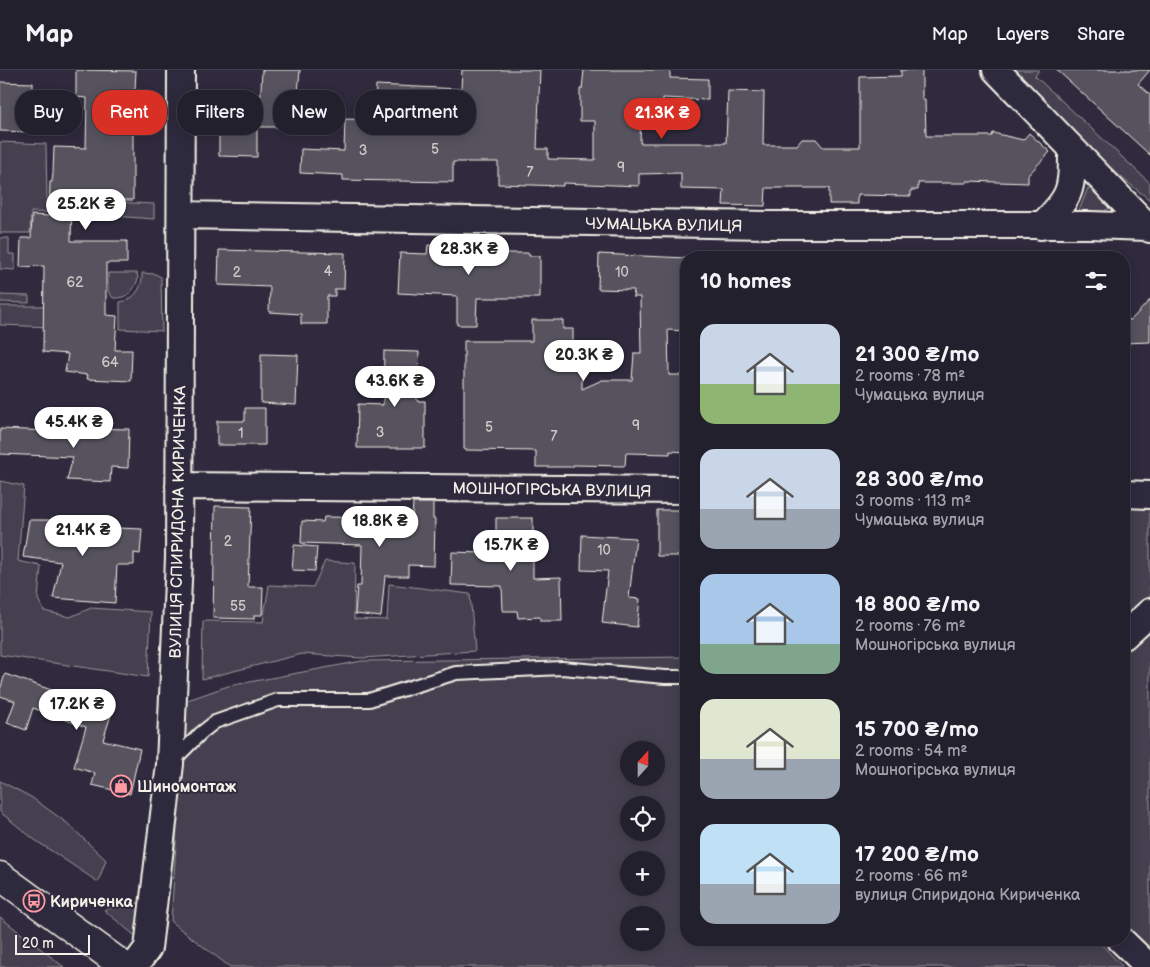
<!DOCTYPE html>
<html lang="en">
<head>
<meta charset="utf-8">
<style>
  body { margin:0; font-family:"Balsamiq Sans",sans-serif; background:#2b2836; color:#f1f3f6; height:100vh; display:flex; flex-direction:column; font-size:19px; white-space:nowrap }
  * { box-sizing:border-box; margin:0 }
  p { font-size:16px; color:#a3a3aa }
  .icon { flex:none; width:28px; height:28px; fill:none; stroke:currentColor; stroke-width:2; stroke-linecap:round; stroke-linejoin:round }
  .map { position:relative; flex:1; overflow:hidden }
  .side { position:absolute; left:680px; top:181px; width:450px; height:695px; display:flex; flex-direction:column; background:#23202e; border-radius:20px; box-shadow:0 2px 12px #0003,0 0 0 1px #403e4a }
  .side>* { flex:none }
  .top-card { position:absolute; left:15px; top:20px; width:475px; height:45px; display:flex; gap:10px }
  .needle { width:32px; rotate:21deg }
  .controls { position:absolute; left:620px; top:671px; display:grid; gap:10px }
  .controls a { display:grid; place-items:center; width:45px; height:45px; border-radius:50%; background:#23202e; box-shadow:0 2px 12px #0003,0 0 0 1px #403e4a; font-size:25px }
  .scale { position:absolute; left:15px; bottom:12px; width:75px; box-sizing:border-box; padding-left:5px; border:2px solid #f4f1e8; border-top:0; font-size:14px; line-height:18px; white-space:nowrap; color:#f4f1e8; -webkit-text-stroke:4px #2f2a3d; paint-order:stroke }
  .price { position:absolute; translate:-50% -42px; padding:0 11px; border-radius:18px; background:#fff; color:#222; font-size:16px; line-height:32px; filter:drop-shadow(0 1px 2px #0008) }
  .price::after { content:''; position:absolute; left:50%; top:30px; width:15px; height:11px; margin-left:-8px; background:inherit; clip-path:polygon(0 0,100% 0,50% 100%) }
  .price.selected { background:#d93025; color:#fff }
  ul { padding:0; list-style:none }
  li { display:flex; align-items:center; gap:15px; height:125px; padding:0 20px }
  li span { display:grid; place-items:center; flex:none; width:140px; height:100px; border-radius:15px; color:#555 }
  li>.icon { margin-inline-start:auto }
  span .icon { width:60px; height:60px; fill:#fffc; stroke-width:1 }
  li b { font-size:21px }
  h2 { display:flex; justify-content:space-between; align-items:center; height:60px; padding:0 20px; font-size:21px }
  .pill { padding:0 18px; border-radius:20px; background:#23202e; box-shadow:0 2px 12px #0003,0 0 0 1px #403e4a; font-size:18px; line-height:45px }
  .pill.selected { background:#d93025; color:#fff }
  header { display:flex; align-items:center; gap:30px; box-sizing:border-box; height:70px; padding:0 25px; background:#23202e; border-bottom:1px solid #403e4a }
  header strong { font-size:24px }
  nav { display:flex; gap:28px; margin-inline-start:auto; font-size:18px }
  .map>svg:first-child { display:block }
  .green { fill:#454050; stroke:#9c989c; fill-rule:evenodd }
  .building { fill:#56525f; stroke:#f4f1e8 }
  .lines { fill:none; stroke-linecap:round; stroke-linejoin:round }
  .service-casing { stroke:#f4f1e8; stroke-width:16 }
  .minor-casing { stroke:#f4f1e8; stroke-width:30 }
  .primary-casing { stroke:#f4f1e8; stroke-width:31 }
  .service { stroke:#2f2a3d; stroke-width:12 }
  .minor { stroke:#2f2a3d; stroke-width:26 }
  .primary { stroke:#2f2a3d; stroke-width:28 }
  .labels { text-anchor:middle; stroke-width:4; stroke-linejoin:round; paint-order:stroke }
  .number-label { font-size:14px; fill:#ccc9c6 }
  .street-label { font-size:16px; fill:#f4f1e8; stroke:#2f2a3d }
  .poi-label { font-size:16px; font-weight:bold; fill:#f4f1e8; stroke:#2f2a3d; text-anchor:start }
</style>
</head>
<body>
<header>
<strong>Map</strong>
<nav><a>Map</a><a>Layers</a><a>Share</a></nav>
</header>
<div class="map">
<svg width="1150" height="897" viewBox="0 0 1150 897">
  <rect width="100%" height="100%" fill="#2f2a3d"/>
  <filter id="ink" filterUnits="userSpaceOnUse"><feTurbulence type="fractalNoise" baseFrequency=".02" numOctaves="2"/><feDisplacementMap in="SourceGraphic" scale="10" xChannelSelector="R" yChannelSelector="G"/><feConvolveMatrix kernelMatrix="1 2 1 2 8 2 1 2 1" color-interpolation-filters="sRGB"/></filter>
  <g filter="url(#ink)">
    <path class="green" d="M1009,0H1039L1035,6L1150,113V130L1122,108L1082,71Z
      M0,72L46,74L47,129L154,134V149L74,143L31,142L30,163H0Z
      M1088,118L1096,122L1109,138L1101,144L1076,148Z
      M0,168H9V184H15V200L0,199Z
      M108,203H137L138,209C134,221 127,229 113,228L108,221Z
      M142,203L155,204L161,207L162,261L120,259V232C135,230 143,217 142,203Z
      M0,225L29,226V233L0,232Z
      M0,236H99L100,259L0,255Z
      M0,411L24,416L18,491L41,496L38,529L44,541L70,547L91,538L151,542L148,607L0,585Z
      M1124,434L1150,435V533L1124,556Z
      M325,491L355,493L354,549L387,550L389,514L470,524L475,581L362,588L302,584L202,609L203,551L263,552L269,515L313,517Z
      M1150,553V879L1124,858V578Z
      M686,587V870H1097L1123,897H230L171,852L185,631L228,616L362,591ZM629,680H656V708H629ZM629,735H656V762H629ZM629,790H656V818H629ZM629,845H656V872H629Z
      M0,711L31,727L67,753L106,790L98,812L35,770L0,742Z
      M148,828L142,868L134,865L104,840L109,838L131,836Z
      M0,847L64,897H0Z"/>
    <path class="building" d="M76,0L136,1L134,39H133V130H72L71,171H127V193H106V245L117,246L115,280H132L131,311L87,309L88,305L65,302L68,284L43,282L44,196L20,197L21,168H31L32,145L49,146L50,112H52L53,103L54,77L86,78L87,28L76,27Z
      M262,0H300L295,57H259Z
      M462,0H540L537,79H548V89L595,90V51H580V19H582L584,0H670V8L708,9V30L663,28V35H641L640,73H726L728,21L764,22L763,75H797L802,69H816L823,77H860V7L901,6V0H922V29H925L926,66H992L993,63L1023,70L1029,63L1050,82L1028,105V113L967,111V113H918V120H911V126L857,125V134H829V118H766L765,136L723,135L724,120L681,119V103L639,104V116L563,113V116L498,114V92H453V112L343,110V105L300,103L301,79L344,81L345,49L374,50L376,15L461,19Z
      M1057,0H1150L1138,14L1150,25V85Z
      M0,12L33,13V62L0,61Z
      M219,42L257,43V87L219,86Z
      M451,168H475L474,183H529V186H540V228H477L476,255H457V226L398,223L400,183L427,184L428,175L450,177Z
      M219,180L345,183L344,219H335V226H327V254H301V244L269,242L270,217L218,215Z
      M599,184L686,188V261L668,260L669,305H686V382L670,381V384L626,383L625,396L573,395V397H536V381L464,380V271H532V250H563V259H573V284H582V319L602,310H632L634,283H641L640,227H633L634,220L598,219Z
      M1150,230V272L1124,273V249L1131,250Z
      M384,281L419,282L417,331H425V378H357L358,334L383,335Z
      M261,284L298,285L296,335L261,333Z
      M245,338H265V375H217V351H245Z
      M77,358L129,359L128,398L111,397L110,412L67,410L73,387L0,384V359L77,362Z
      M413,433H433V449H435L434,496L408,495V506H385L381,547L355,544L357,516H361L362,475L301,473L302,451L323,452L324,447L412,448Z
      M215,436L251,437L248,517H263L262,545H254V549L213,548Z
      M657,440H686V486H657Z
      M496,448H533V508L561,507L562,551H540V547L518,548L517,541H503L502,516L451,515L452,482L484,483V467H496Z
      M29,450H48L70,454L69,456L142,459L140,484L134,483V495H117L115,533L53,528L61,492L23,487Z
      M582,465L636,468L629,528L640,529L637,557L602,553L608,501L581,500Z
      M294,475L317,477L315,501L292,500Z
      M5,604L66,625L68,621L102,633L99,641L111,645L103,670L140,679L130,724L92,715L95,703L74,697L86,657L33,638L26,660L7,653L15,631L0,626V620Z"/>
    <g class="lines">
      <g class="service-casing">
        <path id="service" d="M173,691L201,663L215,652L278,630H369L456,603L562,598L665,607H686"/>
      </g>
      <g class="minor-casing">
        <path id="minor" d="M996,0L1150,159
          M181,145L768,155H1090L1148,157
          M1041,156C1072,126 1072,120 1072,79
          M179,416L686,420
          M1124,424L1150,425
          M1124,566L1150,542
          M1121,870L1149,897
          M134,897L148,878L170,694L179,488L181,0"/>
      </g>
      <g class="primary-casing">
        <path id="primary" d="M0,806L125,897"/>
      </g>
      <use href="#service" class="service"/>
      <use href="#minor" class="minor"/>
      <use href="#primary" class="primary"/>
    </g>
  </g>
  <defs>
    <g id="shop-ring" transform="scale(1.125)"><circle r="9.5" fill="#2f2a3d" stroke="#ff9aa2" stroke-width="1.5"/><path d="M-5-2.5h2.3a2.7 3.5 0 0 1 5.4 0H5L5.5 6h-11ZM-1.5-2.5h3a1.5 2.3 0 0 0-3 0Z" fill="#ff9aa2"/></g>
    <g id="bus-ring" transform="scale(1.125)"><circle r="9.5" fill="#2f2a3d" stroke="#ff9aa2" stroke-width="1.5"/><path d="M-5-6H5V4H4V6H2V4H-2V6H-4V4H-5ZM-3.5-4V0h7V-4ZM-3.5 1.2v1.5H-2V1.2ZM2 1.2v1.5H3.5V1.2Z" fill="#ff9aa2"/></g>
  </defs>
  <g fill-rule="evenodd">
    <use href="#shop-ring" x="121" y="716"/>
    <use href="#bus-ring" x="34" y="831"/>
  </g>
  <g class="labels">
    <g class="number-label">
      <text x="435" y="84">5</text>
      <text x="363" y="85">3</text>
      <text x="621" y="102">9</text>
      <text x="530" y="107">7</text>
      <text x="328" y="206">4</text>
      <text x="237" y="207">2</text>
      <text x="622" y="207">10</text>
      <text x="75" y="217">62</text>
      <text x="110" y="297">64</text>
      <text x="636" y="360">9</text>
      <text x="489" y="362">5</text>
      <text x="380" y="367">3</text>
      <text x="241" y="368">1</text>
      <text x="554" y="371">7</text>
      <text x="228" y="476">2</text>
      <text x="604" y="485">10</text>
      <text x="238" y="541">55</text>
    </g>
    <g class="street-label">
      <text transform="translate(664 154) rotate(1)" y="6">ЧУМАЦЬКА ВУЛИЦЯ</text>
      <text transform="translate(552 419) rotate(1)" y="6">МОШНОГІРСЬКА ВУЛИЦЯ</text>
      <text transform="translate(177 452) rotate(-89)" y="6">ВУЛИЦЯ СПИРИДОНА КИРИЧЕНКА</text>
    </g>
    <g class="poi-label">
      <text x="137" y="722">Шиномонтаж</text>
      <text x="50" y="837">Кириченка</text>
    </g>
  </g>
</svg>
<div class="controls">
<a><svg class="needle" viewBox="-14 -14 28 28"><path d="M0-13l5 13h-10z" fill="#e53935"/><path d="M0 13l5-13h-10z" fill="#a3a3aa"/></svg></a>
<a><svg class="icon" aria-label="locate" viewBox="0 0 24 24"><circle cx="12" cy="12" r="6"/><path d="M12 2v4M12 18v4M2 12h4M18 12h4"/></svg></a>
<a>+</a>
<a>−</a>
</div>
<div class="scale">20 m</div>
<b class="price selected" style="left:662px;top:70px">21.3K ₴</b>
<b class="price" style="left:86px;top:161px">25.2K ₴</b>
<b class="price" style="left:469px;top:206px">28.3K ₴</b>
<b class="price" style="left:584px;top:312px">20.3K ₴</b>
<b class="price" style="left:395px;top:338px">43.6K ₴</b>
<b class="price" style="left:74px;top:379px">45.4K ₴</b>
<b class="price" style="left:380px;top:478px">18.8K ₴</b>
<b class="price" style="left:83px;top:487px">21.4K ₴</b>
<b class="price" style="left:511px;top:502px">15.7K ₴</b>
<b class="price" style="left:77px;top:661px">17.2K ₴</b>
<div class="top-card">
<a class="pill">Buy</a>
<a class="pill selected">Rent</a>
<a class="pill">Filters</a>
<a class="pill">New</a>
<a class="pill">Apartment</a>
</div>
<section class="side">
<h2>10 homes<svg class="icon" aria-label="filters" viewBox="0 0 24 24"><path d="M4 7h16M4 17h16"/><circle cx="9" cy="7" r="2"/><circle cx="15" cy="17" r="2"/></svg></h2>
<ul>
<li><span style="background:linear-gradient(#c9d6e8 60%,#8fb573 0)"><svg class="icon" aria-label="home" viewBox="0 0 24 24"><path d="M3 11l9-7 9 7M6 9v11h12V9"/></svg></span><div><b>21 300 ₴/mo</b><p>2 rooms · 78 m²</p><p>Чумацька вулиця</p></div></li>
<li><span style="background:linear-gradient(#c9d6e8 60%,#9aa5b1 0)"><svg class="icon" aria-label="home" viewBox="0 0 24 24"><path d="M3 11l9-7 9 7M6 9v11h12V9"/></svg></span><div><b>28 300 ₴/mo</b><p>3 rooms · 113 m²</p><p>Чумацька вулиця</p></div></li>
<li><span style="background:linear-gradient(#a9c7e8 70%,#7fa58c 0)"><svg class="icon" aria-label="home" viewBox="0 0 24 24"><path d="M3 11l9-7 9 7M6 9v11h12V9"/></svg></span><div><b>18 800 ₴/mo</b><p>2 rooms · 76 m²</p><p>Мошногірська вулиця</p></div></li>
<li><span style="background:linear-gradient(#dfe7d0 60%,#9aa5b1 0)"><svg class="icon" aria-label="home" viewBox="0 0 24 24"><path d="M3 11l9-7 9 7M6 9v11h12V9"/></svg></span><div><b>15 700 ₴/mo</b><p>2 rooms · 54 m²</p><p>Мошногірська вулиця</p></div></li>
<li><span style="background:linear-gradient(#bfe0f5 60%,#9aa5b1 0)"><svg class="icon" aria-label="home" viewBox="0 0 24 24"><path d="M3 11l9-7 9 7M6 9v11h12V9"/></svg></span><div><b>17 200 ₴/mo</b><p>2 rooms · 66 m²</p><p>вулиця Спиридона Кириченка</p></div></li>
</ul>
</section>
</div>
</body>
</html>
